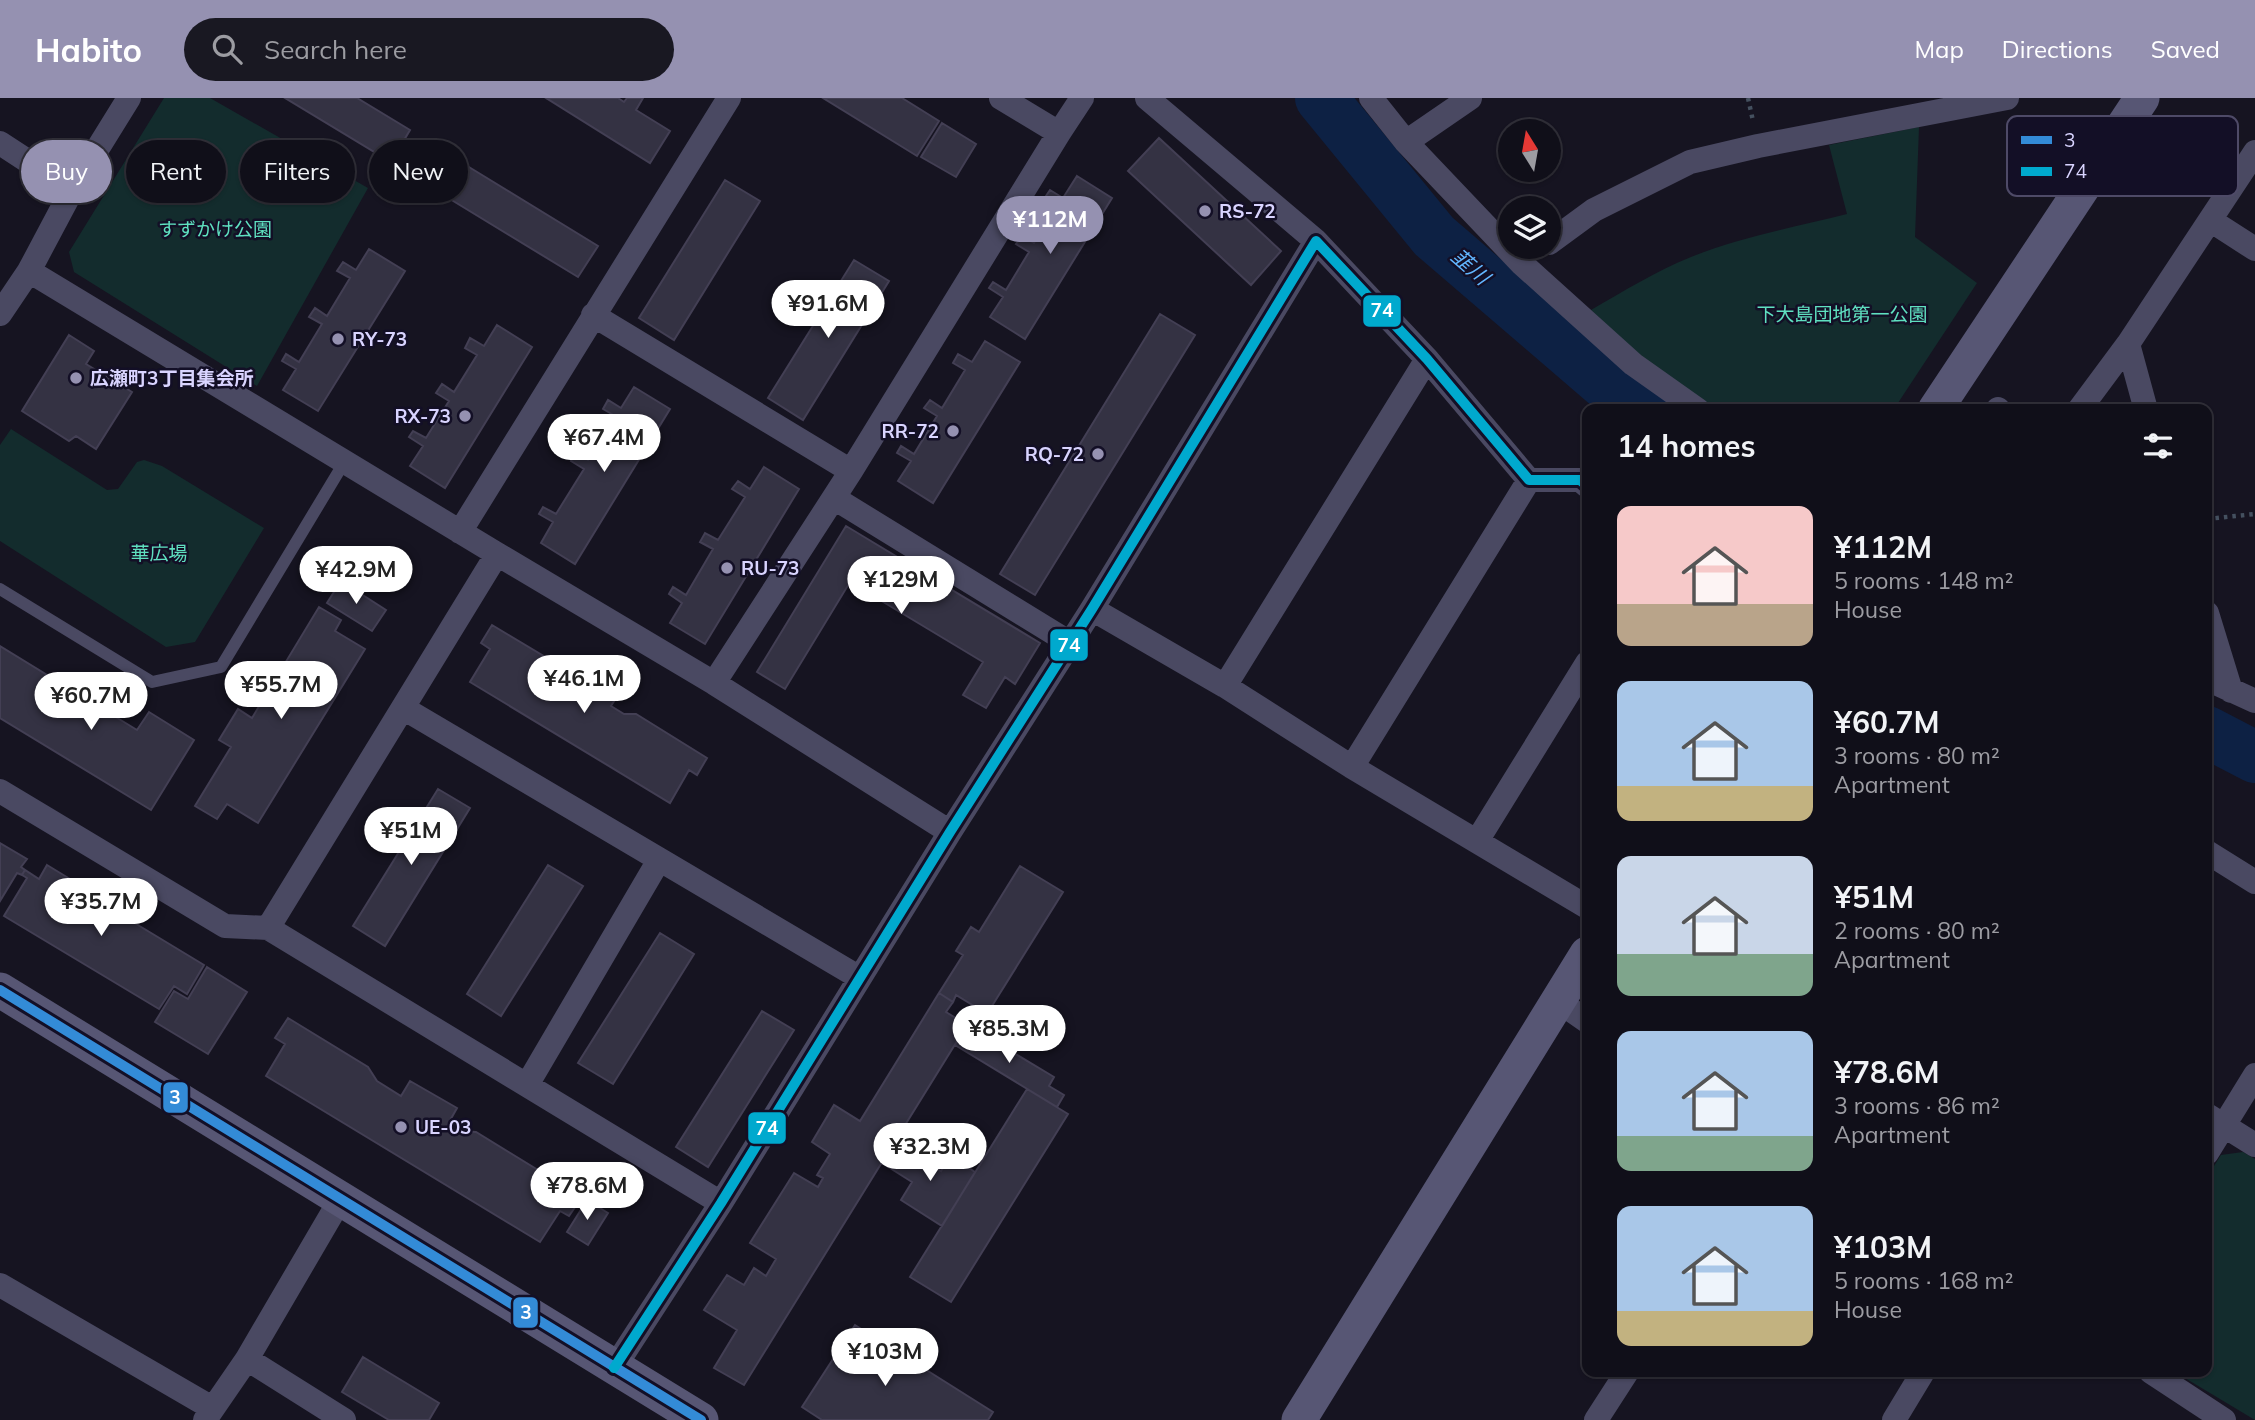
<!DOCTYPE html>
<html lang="en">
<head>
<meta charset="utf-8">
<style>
  body { margin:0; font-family:Mulish,"Noto Sans JP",sans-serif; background:#191822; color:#f1f3f6; height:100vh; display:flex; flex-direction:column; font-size:26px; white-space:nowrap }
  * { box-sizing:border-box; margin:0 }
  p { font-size:23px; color:#9c9ca2 }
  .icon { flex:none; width:38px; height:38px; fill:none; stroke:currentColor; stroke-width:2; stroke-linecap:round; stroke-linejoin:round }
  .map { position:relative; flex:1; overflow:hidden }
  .details { position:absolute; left:1582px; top:306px; width:630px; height:973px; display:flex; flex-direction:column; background:#100f19; border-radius:14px; box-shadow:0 2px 5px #0004,0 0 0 2px #302f38 }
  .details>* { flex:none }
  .guide { position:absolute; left:21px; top:42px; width:665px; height:63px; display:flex; gap:14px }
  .needle { width:46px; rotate:349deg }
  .fabs { position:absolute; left:1498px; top:21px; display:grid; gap:14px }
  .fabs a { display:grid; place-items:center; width:63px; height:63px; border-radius:50%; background:#100f19; box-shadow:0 2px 5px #0004,0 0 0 2px #302f38; font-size:35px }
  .price { position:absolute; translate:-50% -60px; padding:0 16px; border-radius:24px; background:#fff; color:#222; font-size:23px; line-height:46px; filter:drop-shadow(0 2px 4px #0008) }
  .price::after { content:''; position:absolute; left:50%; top:42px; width:21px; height:16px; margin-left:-10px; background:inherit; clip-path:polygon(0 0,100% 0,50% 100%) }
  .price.active { background:#9591b1; color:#fff }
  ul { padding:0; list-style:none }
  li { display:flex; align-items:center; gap:21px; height:175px; padding:0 35px }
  li span { display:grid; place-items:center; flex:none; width:196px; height:140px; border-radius:14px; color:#555 }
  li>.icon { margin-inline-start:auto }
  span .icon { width:84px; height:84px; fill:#fffc; stroke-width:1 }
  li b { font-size:30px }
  h2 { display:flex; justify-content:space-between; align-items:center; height:84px; padding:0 35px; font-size:30px }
  .tag { padding:0 24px; border-radius:32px; background:#100f19; box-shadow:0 2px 5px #0004,0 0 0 2px #302f38; font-size:24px; line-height:63px }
  .tag.active { background:#9591b1; color:#fff }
  header { display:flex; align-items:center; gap:42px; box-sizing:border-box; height:98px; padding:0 35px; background:#9591b1; color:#fff }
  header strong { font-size:33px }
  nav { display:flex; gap:38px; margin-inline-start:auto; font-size:24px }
  .search { width:490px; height:63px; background:#191822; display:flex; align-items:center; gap:18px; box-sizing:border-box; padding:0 24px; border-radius:38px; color:#9c9ca2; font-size:26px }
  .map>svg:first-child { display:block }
  .green { fill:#132c2d }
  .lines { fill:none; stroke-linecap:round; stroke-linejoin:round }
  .river { stroke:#0d2144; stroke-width:52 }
  .building { fill:#343243; stroke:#433f54; stroke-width:2 }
  .path { stroke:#44505f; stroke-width:4.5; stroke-dasharray:3.5 5; stroke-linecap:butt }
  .lane { stroke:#4a4962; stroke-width:12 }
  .street { stroke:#4a4962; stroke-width:24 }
  .secondary { stroke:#575674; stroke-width:35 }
  .bus-1-casing { stroke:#130f26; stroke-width:16 }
  .bus-2-casing { stroke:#130f26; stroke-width:16 }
  .bus-1 { stroke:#338bd7; stroke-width:10 }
  .bus-2 { stroke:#00a9ce; stroke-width:10 }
  .poi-dot { fill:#9591b1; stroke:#130f26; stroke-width:2.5 }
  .labels { text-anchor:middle; stroke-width:5; stroke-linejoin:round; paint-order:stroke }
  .poi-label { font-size:19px; font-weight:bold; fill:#d9d4ff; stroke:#130f26; text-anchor:start }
  .park-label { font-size:19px; fill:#5fe0c0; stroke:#130f26 }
  .water-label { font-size:21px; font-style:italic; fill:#62b6ff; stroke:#130f26 }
  .key { fill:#130f26; stroke:#4e4a67; stroke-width:2 }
  .key-label { font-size:19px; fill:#d9d4ff }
  .line-badge { stroke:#130f26; stroke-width:2.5 }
  .badge-label { font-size:19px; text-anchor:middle; font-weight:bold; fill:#fff }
</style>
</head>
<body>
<header>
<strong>Habito</strong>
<div class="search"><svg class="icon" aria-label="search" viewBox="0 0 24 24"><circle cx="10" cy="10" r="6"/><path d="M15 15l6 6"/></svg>Search here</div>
<nav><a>Map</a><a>Directions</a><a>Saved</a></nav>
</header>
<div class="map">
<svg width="2255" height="1322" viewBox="0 0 2255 1322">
  <rect width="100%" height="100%" fill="#161421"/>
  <path class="green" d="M164,0H210L368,90L257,288L74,174L69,154Z
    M1919,29L1915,139L1977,185L1894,311H1712L1654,271L1591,212C1624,193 1656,173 1691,159C1741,139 1795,129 1847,116L1829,47Z
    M11,331L107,392L118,391L137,364L144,362L162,368L264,430L195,544L166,549L0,443V347Z
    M2243,1054L2255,1061V1322L2175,1274H2207V1079L2221,1057Z"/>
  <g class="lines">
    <path class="river" d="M1321,0L1434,138L1604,284L1645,312
      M2207,634L2255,659"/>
  </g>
  <path class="building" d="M285,0H357L410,32L391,64Z
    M546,0H618L624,4L627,0H643L636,12L670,33L650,65Z
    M823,0H902L939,23L917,58Z
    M942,25L976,46L956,79L921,59Z
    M1159,40L1281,153L1251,187L1128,73Z
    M464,66L598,148L578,179L445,98Z
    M1077,78L1112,100L1025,241L990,219L1003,199L989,190L993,184L1006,192L1029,154L1016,146L1022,138L1034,145L1057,108L1044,101L1050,92L1063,100Z
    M725,82L760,103L674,242L639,220Z
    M369,151L405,173L318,313L283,292L296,271L282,263L286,256L299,264L322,226L309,219L315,210L327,218L350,180L337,173L343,164L356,172Z
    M854,162L889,183L803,322L768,300Z
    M1160,216L1195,237L1035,497L1000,476Z
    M497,227L532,249L445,390L410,368L423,348L409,339L413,333L426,340L449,303L436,295L442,286L454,294L477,257L465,250L470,240L484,248Z
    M69,237L94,253L86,266L132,294L96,351L76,338L69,343L22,313Z
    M985,243L1020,264L933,405L898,383L911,363L897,355L901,348L914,356L937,318L924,310L930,302L942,310L965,272L953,265L958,256L972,264Z
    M634,289L670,311L575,466L541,445L553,424L539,416L543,409L556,416L584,371L571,363L576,355L588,362L615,318L603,311L608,302L621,310Z
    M764,369L799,391L705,546L670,525L682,505L669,496L673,489L686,497L713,451L700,444L705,435L718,442L745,399L732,391L738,383L750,391Z
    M846,428L1040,545L1015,586L1005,579L986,610L963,597L983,564L850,484L785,591L757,574Z
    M341,483L386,512L372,533L327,505Z
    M319,509L341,522L335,533L365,551L258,725L227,706L217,721L195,708L231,649L219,642L238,611L252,620Z
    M492,527L562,569L573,584L584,591L594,575L621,592L611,608L624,616H636L707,660L697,677L689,672L670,705L470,584L490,551L481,545Z
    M0,548L137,632L149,614L194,642L151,712L0,620Z
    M438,691L470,710L385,848L353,828Z
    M0,745L27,761L21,769L25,772L22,777L17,775L0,803Z
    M47,767L93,795L86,808L96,813L113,812L204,867L187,896L174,888L159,911L4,818L27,780L22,777L25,772L39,781Z
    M548,767L583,788L501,918L467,896Z
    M1020,768L1063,794L987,916L956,897L953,904L939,895L963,857L956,853L971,829L979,834Z
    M660,835L694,856L613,986L578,965Z
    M207,869L247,894L208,956L155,924L174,893L188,901Z
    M939,895L953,904L946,914L967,927L744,1287L714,1270L737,1232L704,1212L727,1177L744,1187L754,1170L766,1178L776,1161L750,1145L794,1075L818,1089L823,1080L817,1077L830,1056L812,1044L834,1007L860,1023Z
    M762,913L794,932L708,1069L676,1049Z
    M288,920L368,969L377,983L401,998L410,983L457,1010L448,1026L460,1033L476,1034L582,1099L569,1118L560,1113L540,1144L266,978L285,946L275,940Z
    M967,927L1054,979L1049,988L1064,997L1057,1009L955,947Z
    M1027,991L1068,1016L951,1204L910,1179Z
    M895,1044L941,1073L950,1058L975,1074L942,1128L901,1102L912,1084L882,1065Z
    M587,1102L608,1115L588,1147L567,1134Z
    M855,1227L993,1314L988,1322H822L802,1309Z
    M363,1259L439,1305L429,1322H389L342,1294Z"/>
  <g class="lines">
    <path class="path" d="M1748,0L1753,23
      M2207,421L2255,416"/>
    <path class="lane" d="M0,491L152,584L221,569L345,363"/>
    <path class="street" d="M1147,0L1316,143
      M1371,0L1406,44L1521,165L1633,266L1698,312
      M1059,35L1082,0
      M1406,44L1470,0
      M0,45L72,92
      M2210,122L2255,151
      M1549,145L1594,112L1690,64L1758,48L2007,0
      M29,173L497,456L714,585L950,734
      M0,216L29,173L72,92L129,0
      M593,217L851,373
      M1998,311L1999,312
      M2079,312L2128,246
      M2146,312L2128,246L2255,54
      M834,400L1070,545
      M460,434L729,0
      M1092,511L1225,588L1352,669L1587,809
      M2207,515L2231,593
      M2207,581L2255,603
      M714,585L851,373L1059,35L1001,0
      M1225,588L1427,261
      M403,610L860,880
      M1352,669L1529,382
      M0,693L225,828L268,830L721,1105
      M1477,743L1587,565
      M2207,754L2255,784
      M268,830L497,456
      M1558,903L1587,923
      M527,987L659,762
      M2207,1017L2255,1047
      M2207,1055L2255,977
      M0,1187L212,1310
      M247,1261L344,1322
      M614,1270L721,1105L950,734L1092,511L1316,143L1427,261L1529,382H1580L1587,388
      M2151,1274L2224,1322
      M205,1322L247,1261L340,1102
      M1596,1322L1627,1274
      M1894,1322L1923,1274"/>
    <path class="secondary" d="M1935,312L2142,0
      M0,892L701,1322
      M1299,1322L1587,856"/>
    <g class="bus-1-casing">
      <path id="bus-1" d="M0,892L701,1322"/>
    </g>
    <g class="bus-2-casing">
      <path id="bus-2" d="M614,1270L721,1105L950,734L1092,511L1316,143L1427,261L1529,382H1580L1587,388"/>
    </g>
    <use href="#bus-1" class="bus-1"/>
    <use href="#bus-2" class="bus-2"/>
  </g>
  <g class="poi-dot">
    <circle cx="1205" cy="113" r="7"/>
    <circle cx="338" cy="241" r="7"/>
    <circle cx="76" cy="280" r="7"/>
    <circle cx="465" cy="318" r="7"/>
    <circle cx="953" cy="333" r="7"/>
    <circle cx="1098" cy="356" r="7"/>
    <circle cx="727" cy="470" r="7"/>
    <circle cx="401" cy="1029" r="7"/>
  </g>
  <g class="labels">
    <g class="poi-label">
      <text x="1219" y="120">RS-72</text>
      <text x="352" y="248">RY-73</text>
      <text x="90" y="287">広瀬町3丁目集会所</text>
      <text x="451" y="325" text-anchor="end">RX-73</text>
      <text x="939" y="340" text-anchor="end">RR-72</text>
      <text x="1084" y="363" text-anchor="end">RQ-72</text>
      <text x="741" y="477">RU-73</text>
      <text x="415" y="1036">UE-03</text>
    </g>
    <g class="park-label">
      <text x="215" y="138">すずかけ公園</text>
      <text x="1842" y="223">下大島団地第一公園</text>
      <text x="159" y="462">華広場</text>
    </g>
    <g class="water-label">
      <text transform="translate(1470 169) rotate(41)" y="7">韮川</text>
    </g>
  </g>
  <rect x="2007" y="18" width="231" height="80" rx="10" class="key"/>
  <rect x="2021" y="38" width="31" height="8" fill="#338bd7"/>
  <rect x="2021" y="69" width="31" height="9" fill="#00a9ce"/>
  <g class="key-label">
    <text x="2064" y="49">3</text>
    <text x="2064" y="80">74</text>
  </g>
  <g class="line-badge">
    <rect x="1362" y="196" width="40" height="34" rx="7" fill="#00a9ce"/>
    <rect x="1049" y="530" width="40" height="34" rx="7" fill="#00a9ce"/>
    <rect x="162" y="983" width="27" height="33" rx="7" fill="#338bd7"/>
    <rect x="747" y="1013" width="40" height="34" rx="7" fill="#00a9ce"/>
    <rect x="512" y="1198" width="27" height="33" rx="7" fill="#338bd7"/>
  </g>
  <g class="badge-label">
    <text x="1382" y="219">74</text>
    <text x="1069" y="554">74</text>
    <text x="175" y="1006">3</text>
    <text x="767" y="1037">74</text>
    <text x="526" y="1221">3</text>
  </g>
</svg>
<div class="fabs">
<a><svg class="needle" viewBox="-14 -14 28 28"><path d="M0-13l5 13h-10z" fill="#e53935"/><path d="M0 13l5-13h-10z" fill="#9c9ca2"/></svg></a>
<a><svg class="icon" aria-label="layers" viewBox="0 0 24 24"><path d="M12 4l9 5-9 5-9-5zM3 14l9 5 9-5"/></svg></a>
</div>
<b class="price active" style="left:1050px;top:158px">¥112M</b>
<b class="price" style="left:828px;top:242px">¥91.6M</b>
<b class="price" style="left:604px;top:376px">¥67.4M</b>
<b class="price" style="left:356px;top:508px">¥42.9M</b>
<b class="price" style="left:901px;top:518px">¥129M</b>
<b class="price" style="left:584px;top:617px">¥46.1M</b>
<b class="price" style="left:281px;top:623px">¥55.7M</b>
<b class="price" style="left:91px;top:634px">¥60.7M</b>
<b class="price" style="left:411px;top:769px">¥51M</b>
<b class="price" style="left:101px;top:840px">¥35.7M</b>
<b class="price" style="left:1009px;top:967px">¥85.3M</b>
<b class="price" style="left:930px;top:1085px">¥32.3M</b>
<b class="price" style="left:587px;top:1124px">¥78.6M</b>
<b class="price" style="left:885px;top:1290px">¥103M</b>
<div class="guide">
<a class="tag active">Buy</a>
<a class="tag">Rent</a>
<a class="tag">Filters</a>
<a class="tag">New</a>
</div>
<section class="details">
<h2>14 homes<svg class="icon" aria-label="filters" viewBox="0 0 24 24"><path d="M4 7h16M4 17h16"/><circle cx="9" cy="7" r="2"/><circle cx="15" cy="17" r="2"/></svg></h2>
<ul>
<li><span style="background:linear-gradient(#f6c9c9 70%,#b9a48a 0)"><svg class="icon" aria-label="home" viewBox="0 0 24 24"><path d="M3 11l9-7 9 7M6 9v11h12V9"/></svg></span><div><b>¥112M</b><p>5 rooms · 148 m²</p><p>House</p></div></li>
<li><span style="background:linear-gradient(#a9c7e8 75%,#c2b280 0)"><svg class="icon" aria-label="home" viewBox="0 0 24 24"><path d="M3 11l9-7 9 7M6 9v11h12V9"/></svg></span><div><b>¥60.7M</b><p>3 rooms · 80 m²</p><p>Apartment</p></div></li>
<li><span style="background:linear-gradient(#c9d6e8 70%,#7fa58c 0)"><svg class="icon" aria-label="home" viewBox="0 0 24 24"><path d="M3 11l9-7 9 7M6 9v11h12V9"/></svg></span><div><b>¥51M</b><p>2 rooms · 80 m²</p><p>Apartment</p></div></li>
<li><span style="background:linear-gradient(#a9c7e8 75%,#7fa58c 0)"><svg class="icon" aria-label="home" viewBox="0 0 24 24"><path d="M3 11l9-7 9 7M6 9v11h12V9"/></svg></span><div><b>¥78.6M</b><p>3 rooms · 86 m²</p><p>Apartment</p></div></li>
<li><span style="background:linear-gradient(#a9c7e8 75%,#c2b280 0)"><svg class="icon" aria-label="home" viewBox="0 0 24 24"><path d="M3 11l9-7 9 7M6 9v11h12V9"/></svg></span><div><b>¥103M</b><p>5 rooms · 168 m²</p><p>House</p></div></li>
</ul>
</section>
</div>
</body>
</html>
